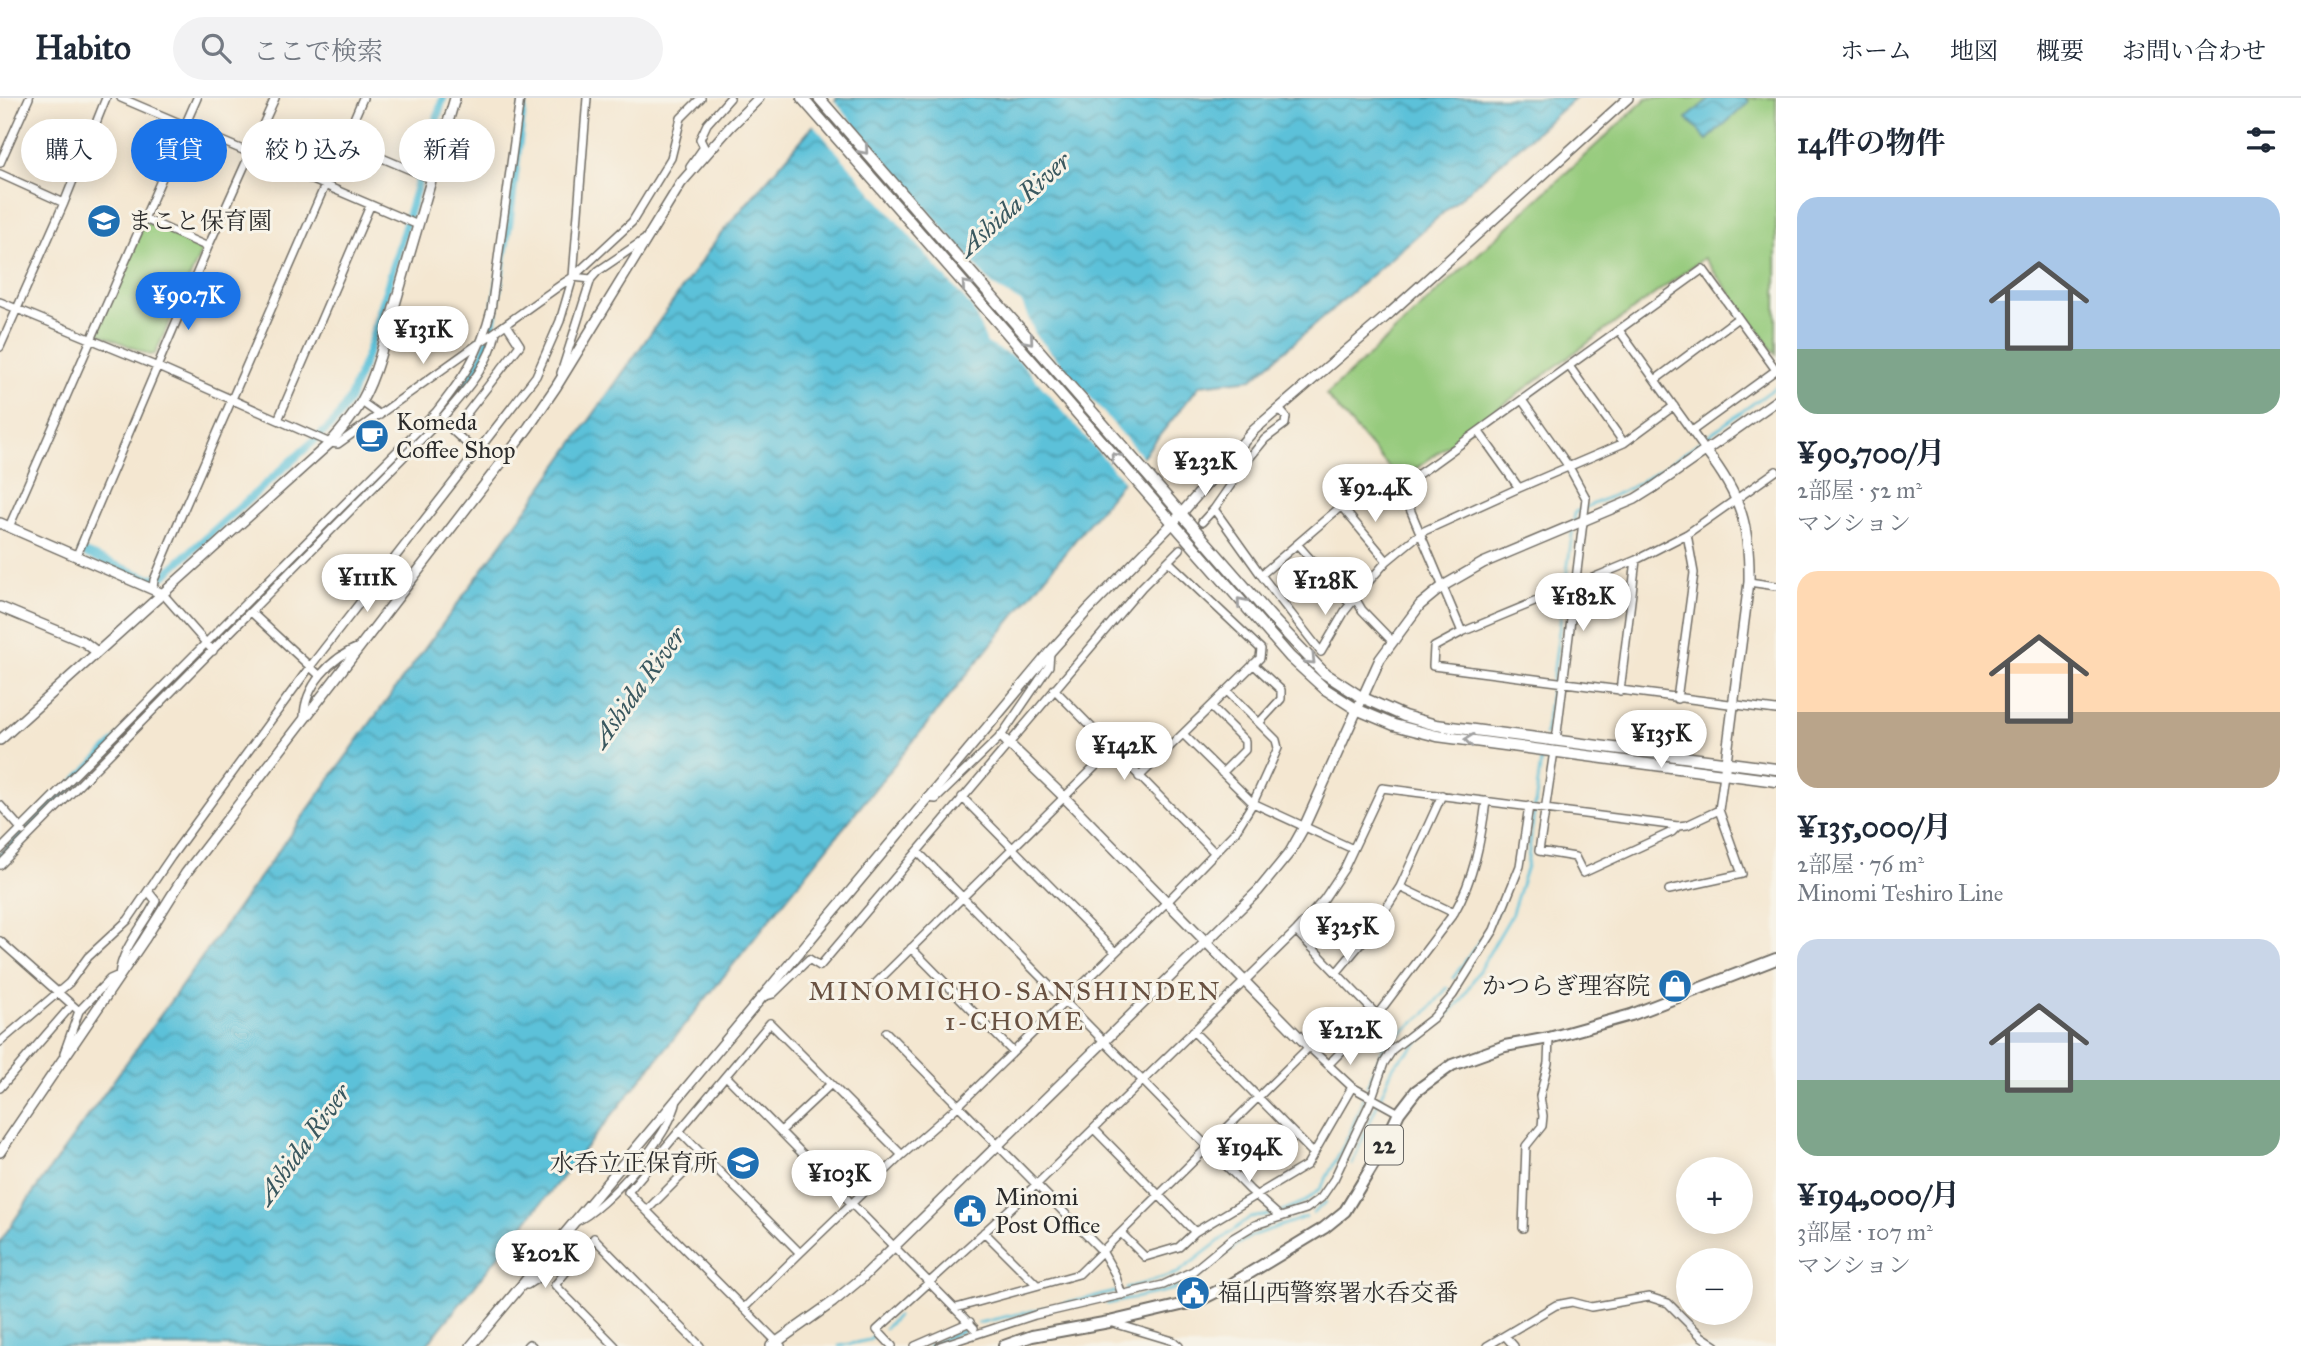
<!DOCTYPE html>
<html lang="ja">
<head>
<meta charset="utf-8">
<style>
  body { margin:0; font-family:"IM FELL Great Primer","Noto Serif JP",serif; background:#f2f2f3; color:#1f2937; height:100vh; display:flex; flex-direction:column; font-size:26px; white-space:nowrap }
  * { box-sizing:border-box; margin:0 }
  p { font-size:23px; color:#747a83 }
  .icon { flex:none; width:38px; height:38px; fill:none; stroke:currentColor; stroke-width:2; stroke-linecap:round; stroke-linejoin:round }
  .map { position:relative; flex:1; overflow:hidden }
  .drawer { display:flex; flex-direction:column; background:#fff; width:525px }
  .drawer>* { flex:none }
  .hud { position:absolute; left:21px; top:21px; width:665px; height:63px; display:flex; gap:14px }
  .buttons { position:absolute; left:1676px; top:1059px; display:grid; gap:14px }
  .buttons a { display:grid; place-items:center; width:77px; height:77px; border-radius:50%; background:#fff; box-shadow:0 4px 18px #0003; font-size:35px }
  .price { position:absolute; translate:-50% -60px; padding:0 16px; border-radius:24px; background:#fff; color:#222; font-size:23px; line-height:46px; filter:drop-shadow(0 2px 4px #0008) }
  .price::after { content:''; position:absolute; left:50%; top:42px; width:21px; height:16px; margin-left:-10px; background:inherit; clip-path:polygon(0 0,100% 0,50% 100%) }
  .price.active { background:#1a73e8; color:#fff }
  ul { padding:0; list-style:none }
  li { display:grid; align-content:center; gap:14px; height:371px; padding:0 21px }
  li span { display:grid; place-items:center; height:217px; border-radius:21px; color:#555 }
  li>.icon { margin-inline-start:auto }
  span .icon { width:126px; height:126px; fill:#fffc; stroke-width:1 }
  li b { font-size:30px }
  h2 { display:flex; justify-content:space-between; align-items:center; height:84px; padding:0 21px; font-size:30px }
  .tag { padding:0 24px; border-radius:32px; background:#fff; box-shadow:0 4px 18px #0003; font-size:24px; line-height:63px }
  .tag.active { background:#1a73e8; color:#fff }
  header { display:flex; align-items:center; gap:42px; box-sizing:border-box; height:98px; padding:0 35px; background:#fff; border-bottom:2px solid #e0e1e3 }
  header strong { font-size:33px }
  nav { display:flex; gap:38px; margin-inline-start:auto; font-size:24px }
  .search { width:490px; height:63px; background:#f2f2f3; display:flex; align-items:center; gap:18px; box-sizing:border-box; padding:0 24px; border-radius:38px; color:#747a83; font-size:26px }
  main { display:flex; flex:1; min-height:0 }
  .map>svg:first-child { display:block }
  .park { fill:#96cb7d; stroke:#607b54; stroke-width:2 }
  .water { fill:url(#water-waves); stroke:#447682; stroke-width:2 }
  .pier { fill:#f4e7d1 }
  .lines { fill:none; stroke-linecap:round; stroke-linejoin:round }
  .stream { stroke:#5cc1d9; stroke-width:2.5 }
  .canal { stroke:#5cc1d9; stroke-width:8 }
  .minor-tunnel { stroke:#ccc1b0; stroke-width:7; stroke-dasharray:7 3.5; stroke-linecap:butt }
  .minor-casing { stroke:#716d65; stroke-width:10 }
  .tertiary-casing { stroke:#716d65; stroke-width:12 }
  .secondary-casing { stroke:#716d65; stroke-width:13 }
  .primary-casing { stroke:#716d65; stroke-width:14 }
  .minor { stroke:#fff; stroke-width:7 }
  .tertiary { stroke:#fff; stroke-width:9 }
  .secondary { stroke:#fff; stroke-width:10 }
  .primary { stroke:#fff; stroke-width:10 }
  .oneway { stroke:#a0a0a0 }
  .labels { text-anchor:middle; stroke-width:6; stroke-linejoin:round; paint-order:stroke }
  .shield { fill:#f7f3e8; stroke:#686764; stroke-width:2 }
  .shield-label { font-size:23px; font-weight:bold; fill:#2b2b2b }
  .poi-label { font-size:24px; fill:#2b2b2b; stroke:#f7f3e8; text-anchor:start }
  .water-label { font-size:26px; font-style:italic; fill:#3a585f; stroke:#f7f3e8 }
  .neighbourhood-label { font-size:26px; letter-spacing:2px; fill:#685141; stroke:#f7f3e8 }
</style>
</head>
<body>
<header>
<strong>Habito</strong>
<div class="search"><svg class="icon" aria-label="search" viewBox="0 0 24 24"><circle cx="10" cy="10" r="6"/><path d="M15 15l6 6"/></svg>ここで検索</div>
<nav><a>ホーム</a><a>地図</a><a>概要</a><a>お問い合わせ</a></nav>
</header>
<main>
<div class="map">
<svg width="1776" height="1248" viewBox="0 0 1776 1248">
  <defs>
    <pattern id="water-waves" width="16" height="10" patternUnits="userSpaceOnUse" patternTransform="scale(1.75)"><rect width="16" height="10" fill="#5cc1d9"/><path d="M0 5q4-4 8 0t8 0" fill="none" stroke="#4c9db0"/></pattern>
  </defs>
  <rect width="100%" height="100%" fill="#f7f3e8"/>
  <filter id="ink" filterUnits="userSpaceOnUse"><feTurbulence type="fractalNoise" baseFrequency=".0143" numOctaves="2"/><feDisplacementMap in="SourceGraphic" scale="14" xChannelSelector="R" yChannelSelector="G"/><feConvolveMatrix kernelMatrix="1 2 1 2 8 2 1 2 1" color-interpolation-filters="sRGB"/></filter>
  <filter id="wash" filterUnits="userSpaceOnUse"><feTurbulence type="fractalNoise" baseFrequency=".00686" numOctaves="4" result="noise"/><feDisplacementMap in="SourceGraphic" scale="28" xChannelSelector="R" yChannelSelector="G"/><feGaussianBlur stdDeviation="1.57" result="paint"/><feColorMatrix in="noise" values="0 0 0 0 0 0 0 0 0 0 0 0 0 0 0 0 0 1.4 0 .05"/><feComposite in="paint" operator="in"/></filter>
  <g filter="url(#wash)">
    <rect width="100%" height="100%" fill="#f4e7d1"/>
    <path class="park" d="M1647,0H1776V257L1704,160L1414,372L1392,373L1326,297Z
      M145,123L203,150L155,256L150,257L96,234Z"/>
    <path class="water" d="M837,0H1575L1252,281L1200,287L426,1248H0V1144L30,1099L363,635L534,401L719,138Z
      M1710,0H1745L1749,4L1707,42L1687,20Z"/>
    <path class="pier" d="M832,0L992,187L1022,205L1035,236L1144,361L1125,385L1019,262L987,245L973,211L811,24Z"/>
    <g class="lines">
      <path class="stream" d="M1565,488L1575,414L1630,390L1666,368L1776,289
        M1545,637L1564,495
        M1453,880L1484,837L1502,803
        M1446,918L1461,903L1511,818L1527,768L1542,654
        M1367,988L1384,948L1425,916L1448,889
        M1352,1066L1394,967L1429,934
        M1282,1113L1306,1103L1321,1090L1350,1035L1363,1000
        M1313,1115L1326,1104
        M1126,1191L1178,1175L1249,1120L1273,1116
        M1107,1206L1175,1191L1207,1172L1236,1147L1254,1137L1306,1119
        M978,1225L1115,1194
        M885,1230L897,1218
        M839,1248L869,1242L876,1237
        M928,1248L966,1231"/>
      <path class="canal" d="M82,454L148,480L162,479L326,332L337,321L349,302L368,254L443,0
        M0,760L415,343L463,290L482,260L490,239L510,120L524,0"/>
    </g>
  </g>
  <g filter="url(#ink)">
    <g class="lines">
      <path class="minor-tunnel" d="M1180,451L1202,424"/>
      <g class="minor-casing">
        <path id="minor" d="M121,0L418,127
          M344,44L432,81
          M0,65L29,0
          M690,69L704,49L700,41L707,26L730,0
          M0,76L64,105
          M145,121L208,149
          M573,179L632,124L671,60L681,20L701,0
          M0,204L158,269L330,345L338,346L562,186L573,179L591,181L598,173L644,142
          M1619,232L1706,353
          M0,249L64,105L106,0
          M1569,268L1624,345
          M561,275L591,181
          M1655,282L1738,220
          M1522,302L1569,369L1586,400L1556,643
          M363,305L380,317
          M1279,311L1286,319L1285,326L1265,341L1251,358L1214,411L1261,477L1321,554L1345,513L1364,489L1387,463L1422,434L1519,390L1479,334
          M278,322L370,108
          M476,354L453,333L520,247L507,227
          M1402,381L1407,404L1462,534L1636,462L1687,436L1776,373
          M1519,390L1624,345L1674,308
          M1341,408L1387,463
          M1202,424L1214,411
          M9,429L197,0
          M1297,446L1350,506
          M77,457L208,149L275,0
          M1261,477L1373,381L1414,379L1433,366L1703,171L1776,272L1692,333
          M1749,484L1776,488
          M153,490L154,482L178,425L363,0
          M163,496L213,553
          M1355,500L1362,512L1392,543
          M251,514L319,577
          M1462,534L1434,549L1433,568L1776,612
          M1253,566L1281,592V601L1259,625
          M1054,591L1215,755
          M1620,593L1636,462
          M1677,601L1694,475L1687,436
          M1211,609L1245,643V652L1222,675
          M304,622C303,589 331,559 361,548
          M1183,636L1253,705L1353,751
          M1554,653L1539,753L1575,759L1583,775L1672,734L1678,728
          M1139,679L1260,560L1261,551L1169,464
          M962,699L1115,854
          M927,700L936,701L1001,638L1049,568L1050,554
          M0,707L23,733
          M0,752L436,314C463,280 480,256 491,212L520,0
          M918,754L1250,1092L1277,1116
          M0,767L443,319C464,294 490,267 496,234
          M1400,789L1442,697
          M1669,792L1742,776L1719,712
          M1454,815C1474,780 1481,743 1486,703
          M1296,833L1377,917
          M0,843L79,913L110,881L119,877C122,849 144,828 156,803L148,793
          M911,850L1013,954
          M875,886L1112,652
          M763,899L773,896L809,861L820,868L1142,489L1180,451
          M1193,933L1314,1056
          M886,934L1102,1153L1115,1176L1122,1197
          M0,944L69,885L88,859L128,822L171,759L309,570L536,278L560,223L573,179L587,0
          M64,955L79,913
          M1328,967L1377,917L1454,815L1400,789L1373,831L1337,874
          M726,978L974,1230
          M0,990L71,908
          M1094,1031L1195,1134
          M781,1033L831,986
          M680,1034L800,1155L902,1057L959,1007L1167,804L1235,734L1253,705L1278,650L1276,642L1227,593
          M647,1112L702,1057
          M575,1124C606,1111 672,1035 677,1002
          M1523,1130L1526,1048L1542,1028L1543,1018L1540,998L1548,965L1549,940
          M984,1134L1037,1187
          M1121,1135L1145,1159L1179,1149L1195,1134L1307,1067L1352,989
          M522,1187H527L562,1164L572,1166
          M744,1210L800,1155
          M956,1210L1079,1176L1309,949L1352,989L1399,1015
          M1110,1224L1173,1243L1179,1248
          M1506,1239L1514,1248
          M527,1248L529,1246L532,1248
          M615,1248L555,1187L594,1140L700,1248
          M781,1248L628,1094L770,925L902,1057
          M892,1248L877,1232L1037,1086L1296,833L1324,801L1344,771L1382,690L1678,728L1687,727L1719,712L1724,676
          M915,1248L970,1224
          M940,1248L1035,1217L1163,1187L1193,1173L1233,1140L1255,1127L1306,1111L1321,1100L1334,1081L1370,1005L1384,965L1393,951L1433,920L1453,897L1494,832L1520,768L1529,708
          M1487,1248L1556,1207L1572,1204L1591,1209L1649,1199L1668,1205L1701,1238L1716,1248"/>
      </g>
      <g class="tertiary-casing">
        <path id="tertiary" d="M1706,353C1741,398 1750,428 1749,484L1725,671
          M0,425L163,496
          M0,509L84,544L97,554
          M1001,638L1064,699L1309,949
          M0,642L330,345C358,314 368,297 380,258L455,0
          M0,1054L144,842L186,775L528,330L556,289L681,85L730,29L759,0
          M471,1248L1050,554L1087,513L1173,425L1254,332L1390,215L1628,0
          M771,1248L833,1204L862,1180L1258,793L1290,754L1304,729L1380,561L1420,507L1443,488L1483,465L1635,401L1651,391L1776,303"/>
      </g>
      <g class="secondary-casing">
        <path id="secondary" d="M802,0L1290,559L1325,591L1356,611L1394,627L1437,638L1776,683
          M819,0L1272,520L1324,575L1361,599L1404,618L1436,627L1776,671"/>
      </g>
      <g class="primary-casing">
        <path id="primary" d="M1004,1248L1032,1238L1109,1224L1198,1203L1230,1187L1324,1130L1345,1113L1379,1057L1399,1015L1416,993L1452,967L1505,948L1549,940L1631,917L1776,861"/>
      </g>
      <use href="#minor" class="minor"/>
      <use href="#tertiary" class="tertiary"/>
      <use href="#secondary" class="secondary"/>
      <use href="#primary" class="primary"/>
    </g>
    <defs><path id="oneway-chevron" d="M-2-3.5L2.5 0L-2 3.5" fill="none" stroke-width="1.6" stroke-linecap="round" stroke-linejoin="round" transform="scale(1.75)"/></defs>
    <g class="oneway">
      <use href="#oneway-chevron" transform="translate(864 52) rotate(49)"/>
      <use href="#oneway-chevron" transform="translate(966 187) rotate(-131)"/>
      <use href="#oneway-chevron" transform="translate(1029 242) rotate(49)"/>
      <use href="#oneway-chevron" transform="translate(1115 359) rotate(-131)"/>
      <use href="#oneway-chevron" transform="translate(1241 504) rotate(-131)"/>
      <use href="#oneway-chevron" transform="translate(1311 562) rotate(45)"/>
      <use href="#oneway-chevron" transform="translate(1469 642) rotate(-173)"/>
    </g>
  </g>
  <defs>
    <g id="school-disc" transform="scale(1.75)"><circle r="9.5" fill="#1f6fb2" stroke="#f7f3e8"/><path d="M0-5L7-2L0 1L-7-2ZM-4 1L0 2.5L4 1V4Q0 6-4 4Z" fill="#fff"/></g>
    <g id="cafe-disc" transform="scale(1.75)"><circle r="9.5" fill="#1f6fb2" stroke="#f7f3e8"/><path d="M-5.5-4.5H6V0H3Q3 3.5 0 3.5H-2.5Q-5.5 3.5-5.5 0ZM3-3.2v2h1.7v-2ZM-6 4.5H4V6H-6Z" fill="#fff"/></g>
    <g id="shop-disc" transform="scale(1.75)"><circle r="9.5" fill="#1f6fb2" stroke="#f7f3e8"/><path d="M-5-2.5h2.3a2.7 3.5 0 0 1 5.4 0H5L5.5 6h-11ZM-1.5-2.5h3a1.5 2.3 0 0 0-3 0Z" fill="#fff"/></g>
    <g id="civic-disc" transform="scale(1.75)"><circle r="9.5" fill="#1f6fb2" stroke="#f7f3e8"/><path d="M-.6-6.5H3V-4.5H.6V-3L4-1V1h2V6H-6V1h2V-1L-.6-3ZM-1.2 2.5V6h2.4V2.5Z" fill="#fff"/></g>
  </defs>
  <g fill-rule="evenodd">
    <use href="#school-disc" x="104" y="123"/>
    <use href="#cafe-disc" x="372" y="338"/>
    <use href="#shop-disc" x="1675" y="888"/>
    <use href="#school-disc" x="743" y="1065"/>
    <use href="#civic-disc" x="970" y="1113"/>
    <use href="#civic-disc" x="1193" y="1195"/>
  </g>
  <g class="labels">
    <rect class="shield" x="1365" y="1027.5" width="38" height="39" rx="5"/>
    <g class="shield-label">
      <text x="1384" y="1055">22</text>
    </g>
    <g class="poi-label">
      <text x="128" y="131">まこと保育園</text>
      <text x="396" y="332">Komeda<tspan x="396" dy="28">Coffee Shop</tspan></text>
      <text x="1650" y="896" text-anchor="end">かつらぎ理容院</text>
      <text x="718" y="1073" text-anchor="end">水呑立正保育所</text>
      <text x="995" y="1107">Minomi<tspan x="995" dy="28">Post Office</tspan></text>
      <text x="1218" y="1203">福山西警察署水呑交番</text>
    </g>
    <g class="water-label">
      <text transform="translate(1014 106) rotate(-42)" y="9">Ashida River</text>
      <text transform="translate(638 589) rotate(-54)" y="9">Ashida River</text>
      <text transform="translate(303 1046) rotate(-54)" y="9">Ashida River</text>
    </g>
    <g class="neighbourhood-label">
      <text x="1015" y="902">MINOMICHO-SANSHINDEN<tspan x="1015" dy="30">1-CHOME</tspan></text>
    </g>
  </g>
</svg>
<div class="buttons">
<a>+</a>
<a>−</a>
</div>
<b class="price active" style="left:188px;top:234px">¥90.7K</b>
<b class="price" style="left:423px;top:268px">¥131K</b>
<b class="price" style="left:1205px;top:400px">¥232K</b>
<b class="price" style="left:1375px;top:426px">¥92.4K</b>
<b class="price" style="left:367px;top:516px">¥111K</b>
<b class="price" style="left:1325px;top:519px">¥128K</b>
<b class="price" style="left:1583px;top:535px">¥182K</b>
<b class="price" style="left:1661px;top:672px">¥135K</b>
<b class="price" style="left:1124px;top:684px">¥142K</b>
<b class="price" style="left:1347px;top:865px">¥325K</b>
<b class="price" style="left:1350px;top:969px">¥212K</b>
<b class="price" style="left:1249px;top:1086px">¥194K</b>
<b class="price" style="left:839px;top:1112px">¥103K</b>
<b class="price" style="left:545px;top:1192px">¥202K</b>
<div class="hud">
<a class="tag">購入</a>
<a class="tag active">賃貸</a>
<a class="tag">絞り込み</a>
<a class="tag">新着</a>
</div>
</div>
<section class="drawer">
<h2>14件の物件<svg class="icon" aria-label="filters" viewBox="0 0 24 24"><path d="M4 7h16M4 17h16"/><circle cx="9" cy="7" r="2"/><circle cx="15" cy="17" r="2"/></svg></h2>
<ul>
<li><span style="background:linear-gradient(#a9c7e8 70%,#7fa58c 0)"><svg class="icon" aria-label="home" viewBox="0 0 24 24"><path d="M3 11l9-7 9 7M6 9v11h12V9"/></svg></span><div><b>¥90,700/月</b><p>2部屋 · 52 m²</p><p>マンション</p></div></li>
<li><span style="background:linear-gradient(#ffd9b3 65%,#b9a48a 0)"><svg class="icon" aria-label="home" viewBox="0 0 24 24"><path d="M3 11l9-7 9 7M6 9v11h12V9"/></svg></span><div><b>¥135,000/月</b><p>2部屋 · 76 m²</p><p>Minomi Teshiro Line</p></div></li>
<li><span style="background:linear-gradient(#c9d6e8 65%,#7fa58c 0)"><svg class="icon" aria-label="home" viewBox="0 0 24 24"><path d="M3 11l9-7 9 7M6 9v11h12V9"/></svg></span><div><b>¥194,000/月</b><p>3部屋 · 107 m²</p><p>マンション</p></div></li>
</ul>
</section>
</main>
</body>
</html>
